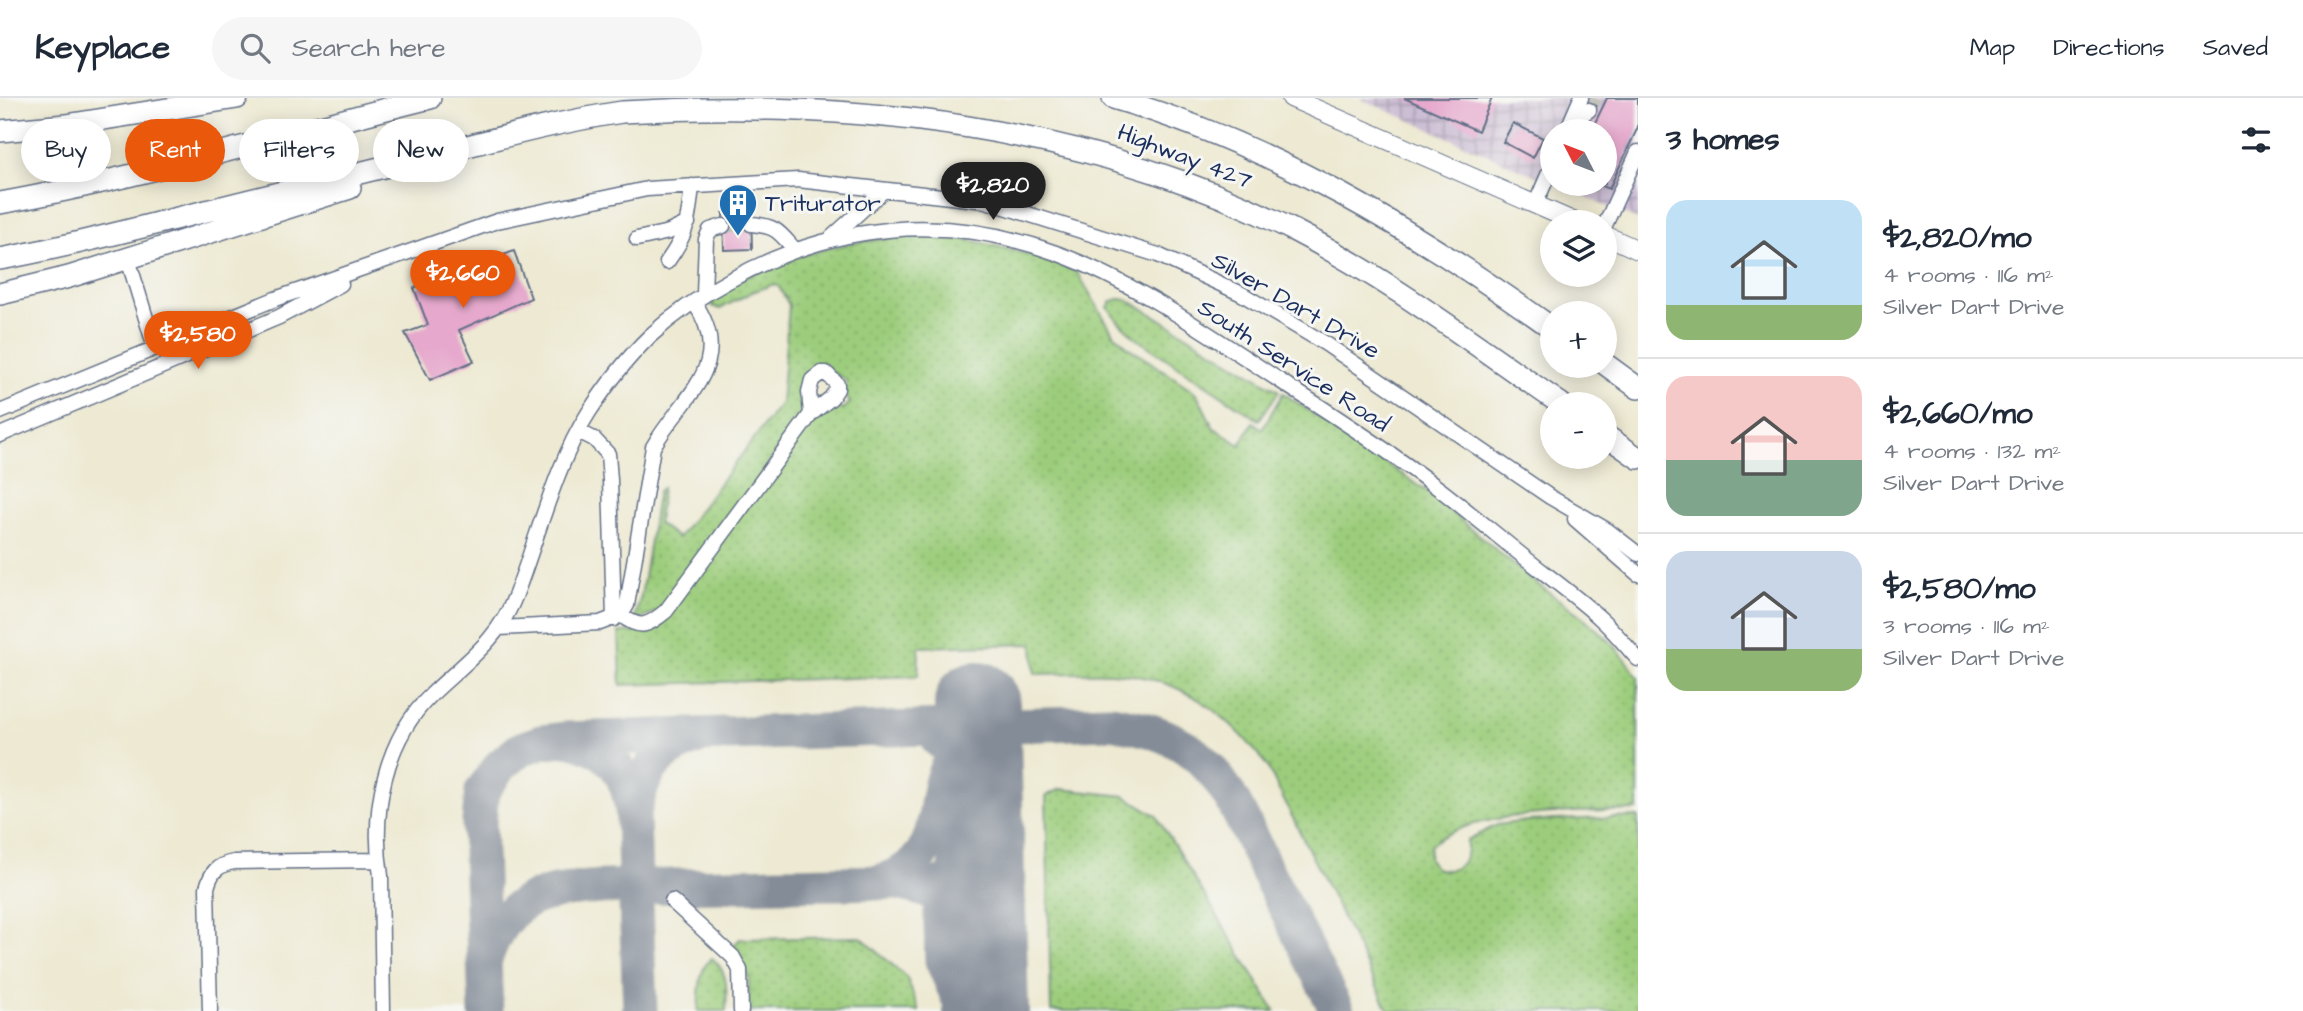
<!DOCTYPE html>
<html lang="en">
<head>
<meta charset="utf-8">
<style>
  body { margin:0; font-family:"Architects Daughter",sans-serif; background:#f6f6f7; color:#1f2937; height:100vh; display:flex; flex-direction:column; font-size:26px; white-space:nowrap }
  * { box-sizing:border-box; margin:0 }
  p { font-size:23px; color:#747a83 }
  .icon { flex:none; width:38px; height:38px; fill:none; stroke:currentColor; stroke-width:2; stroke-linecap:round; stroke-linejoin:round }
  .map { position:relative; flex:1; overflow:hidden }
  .side { display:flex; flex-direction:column; background:#fff; width:665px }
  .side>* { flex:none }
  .banner { position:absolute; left:21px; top:21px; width:665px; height:63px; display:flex; gap:14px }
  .needle { width:46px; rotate:312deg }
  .tools { position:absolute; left:1540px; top:21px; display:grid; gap:14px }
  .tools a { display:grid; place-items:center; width:77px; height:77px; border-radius:50%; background:#fff; box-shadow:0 4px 18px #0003; font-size:35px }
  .price { position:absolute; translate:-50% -60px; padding:0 16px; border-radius:24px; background:#ea580c; color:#fff; font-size:23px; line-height:46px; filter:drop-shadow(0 2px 4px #0008) }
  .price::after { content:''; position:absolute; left:50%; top:42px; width:21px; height:16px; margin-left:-10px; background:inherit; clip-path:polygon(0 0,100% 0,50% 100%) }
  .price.active { background:#222; color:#fff }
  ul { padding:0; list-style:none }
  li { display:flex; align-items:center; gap:21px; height:175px; padding:0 28px }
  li+li { border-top:2px solid #e0e1e3 }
  li span { display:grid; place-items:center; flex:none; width:196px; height:140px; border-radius:21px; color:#555 }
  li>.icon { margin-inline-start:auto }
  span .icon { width:84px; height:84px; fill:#fffc; stroke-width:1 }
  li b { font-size:30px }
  h2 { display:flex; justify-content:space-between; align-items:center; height:84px; padding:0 28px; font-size:30px }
  .tag { padding:0 24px; border-radius:32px; background:#fff; box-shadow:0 4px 18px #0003; font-size:24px; line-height:63px }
  .tag.active { background:#ea580c; color:#fff }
  header { display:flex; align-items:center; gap:42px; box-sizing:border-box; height:98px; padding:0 35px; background:#fff; border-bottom:2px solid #e0e1e3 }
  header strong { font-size:33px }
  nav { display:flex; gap:38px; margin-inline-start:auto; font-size:24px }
  .search { width:490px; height:63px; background:#f6f6f7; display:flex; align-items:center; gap:18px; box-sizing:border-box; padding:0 24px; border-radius:38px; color:#747a83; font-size:26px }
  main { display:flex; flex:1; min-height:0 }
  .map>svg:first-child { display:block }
  .industrial { fill:url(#industrial-grid) }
  .grass { fill:url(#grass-dots); stroke:#5c7e6d; stroke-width:2 }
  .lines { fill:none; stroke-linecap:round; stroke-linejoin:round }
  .taxiway { stroke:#848c98; stroke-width:35 }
  .runway { stroke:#848c98; stroke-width:86 }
  .building { fill:#e6a9cd }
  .minor-tunnel { stroke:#c3c4bb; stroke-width:14; stroke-dasharray:14 7; stroke-linecap:butt }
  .minor-casing { stroke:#647087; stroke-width:17 }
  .major-casing { stroke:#647087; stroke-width:20 }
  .highway-casing { stroke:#647087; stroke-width:24 }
  .minor { stroke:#fff; stroke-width:14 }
  .major { stroke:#fff; stroke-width:18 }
  .highway { stroke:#fff; stroke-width:21 }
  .labels { text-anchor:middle; stroke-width:6; stroke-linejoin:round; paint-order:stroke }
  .street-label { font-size:24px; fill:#1b2f5e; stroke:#f6f6f2 }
  .poi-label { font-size:24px; fill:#1b2f5e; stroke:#f6f6f2; text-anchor:start }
</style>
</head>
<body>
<header>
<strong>Keyplace</strong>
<div class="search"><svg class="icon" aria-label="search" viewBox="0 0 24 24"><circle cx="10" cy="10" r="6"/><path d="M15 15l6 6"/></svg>Search here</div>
<nav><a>Map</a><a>Directions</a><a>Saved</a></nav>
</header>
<main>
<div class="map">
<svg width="1638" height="913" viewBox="0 0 1638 913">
  <defs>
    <pattern id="industrial-grid" width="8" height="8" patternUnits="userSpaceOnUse" patternTransform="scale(1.75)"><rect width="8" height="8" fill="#ccbed4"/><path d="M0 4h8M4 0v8" fill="none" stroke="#a59baf"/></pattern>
    <pattern id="grass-dots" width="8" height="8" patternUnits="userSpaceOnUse" patternTransform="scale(1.75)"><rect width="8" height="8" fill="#9ccd7c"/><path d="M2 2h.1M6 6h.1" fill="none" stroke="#86b06e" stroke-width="1.8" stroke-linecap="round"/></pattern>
  </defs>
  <rect width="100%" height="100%" fill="#f6f6f2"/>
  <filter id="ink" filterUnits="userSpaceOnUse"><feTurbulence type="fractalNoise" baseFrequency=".0143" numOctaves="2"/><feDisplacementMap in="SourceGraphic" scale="14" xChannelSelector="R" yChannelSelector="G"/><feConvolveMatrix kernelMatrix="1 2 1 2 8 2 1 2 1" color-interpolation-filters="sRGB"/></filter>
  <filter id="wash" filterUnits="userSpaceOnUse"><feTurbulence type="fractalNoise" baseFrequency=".00686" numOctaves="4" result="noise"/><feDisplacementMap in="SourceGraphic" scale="28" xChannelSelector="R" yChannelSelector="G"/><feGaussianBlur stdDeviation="1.57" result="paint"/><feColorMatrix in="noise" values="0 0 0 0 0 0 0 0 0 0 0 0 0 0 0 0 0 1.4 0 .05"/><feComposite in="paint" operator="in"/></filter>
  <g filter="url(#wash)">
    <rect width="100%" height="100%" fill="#ede9d2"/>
    <path class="industrial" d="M1359,0H1638V122L1555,86H1605V33H1552V85Z"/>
    <path class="grass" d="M906,139H939L970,142L1040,159L1077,174L1113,235L1128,249L1191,291L1197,296L1213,329L1240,347L1253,324L1262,331L1283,295L1428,394L1528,479L1584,520L1614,547L1638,579V712C1584,715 1470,710 1430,748L1429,760L1435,770C1457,777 1469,764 1467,742L1497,727L1527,723L1638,719V913H1389L1267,668C1228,615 1180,578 1111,575C1086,574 1060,576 1035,576L1033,546L919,549L918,578L621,587L619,534H634L654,526L808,325L831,307L843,311L850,305L843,293L847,283L829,272L806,282L803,312L790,336L665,510L639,522L635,518L641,498L658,393L662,390L658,425L678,440L781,305L789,207L779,189L774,186L752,194L720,211L712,208L715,199C759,162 849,142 906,139Z
      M1119,201L1127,202L1137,207L1279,293L1259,322L1137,241L1119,224L1108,209L1112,203Z
      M1061,691L1125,698L1156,717L1275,913H1051L1046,698Z
      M861,839L907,880L919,913H748L749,880L733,848L740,841Z
      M712,860C729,874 727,893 726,913H698C700,896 697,871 712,860Z"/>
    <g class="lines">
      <path class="taxiway" d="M571,642C614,652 629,678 633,720
        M938,642L963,662L980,693
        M877,785C885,781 895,779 902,774C965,735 903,663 999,629
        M940,786L942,862L964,913
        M485,862C493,836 507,812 532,801C566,786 636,789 674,788C747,787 820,786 892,784C956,795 969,817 985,877
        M486,913L479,725L482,693L501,667L521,651L541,644L564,641L1111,624C1140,629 1167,635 1191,653C1229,681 1247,733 1267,774C1291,820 1314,867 1337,913
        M640,913L633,720C642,675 654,655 698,639"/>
      <path class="runway" d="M977,606L986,913"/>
    </g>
    <g id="blocks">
      <path class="building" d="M1404,0H1492L1478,33Z
        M1607,0H1638V29L1609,91L1597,86H1605V33H1591Z
        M1513,25L1543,40L1533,60L1503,44Z
        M751,114L752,151L724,152L723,115Z
        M514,153L531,200L459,232L474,263L430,282L405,235L428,227L414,190Z"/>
    </g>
  </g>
  <g filter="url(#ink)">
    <use href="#blocks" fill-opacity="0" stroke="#647087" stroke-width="2"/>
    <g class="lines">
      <path class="minor-tunnel" d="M1589,12L1594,0
        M723,128L751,126"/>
      <g class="minor-casing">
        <path id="minor" d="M1571,23L1581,0
          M1567,33L1571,23L1589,12
          M1535,107L1552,68
          M751,126C777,128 779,134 795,152
          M1605,127L1638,54
          M831,140L884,92
          M637,141L669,134L688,125
          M128,161L155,250
          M667,164C688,135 688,123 692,88
          M704,196L706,141L710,132L723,128
          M0,314L275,201L497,123L647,91L798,82L986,103L1158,157L1242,196L1326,246L1550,399L1607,432L1638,456
          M578,333L594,341L608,356L610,382L614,521
          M0,337L279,219L341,186
          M1575,421L1638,476
          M621,517C640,532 648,528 666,513L811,316L831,300L837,291V286L826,275H821L812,282L809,294L811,316
          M499,530L600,525L621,517L627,507L653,349C682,298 737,267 694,204
          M672,803L733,859L740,872L741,913
          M210,913L207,790C211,774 217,767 234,764L378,762
          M383,913L381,778C371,714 384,643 431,597C466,563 498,544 516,496C538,439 556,365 589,314C606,288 627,260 650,238C674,216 702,197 730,182C834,125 945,114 1056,155C1136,184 1217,242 1288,288C1340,321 1393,356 1442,393C1468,413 1493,434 1519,455C1546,477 1576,498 1602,522C1615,534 1626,548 1638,561"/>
      </g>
      <g class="major-casing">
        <path id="major" d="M1291,0L1575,124
          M1605,137L1638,152"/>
      </g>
      <g class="highway-casing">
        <path id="highway" d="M1113,0C1274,47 1417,134 1552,230
          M0,33L66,27L237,0
          M0,105C145,79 287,35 430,0
          M0,161C57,151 114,136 170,122C261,100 352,77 444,54C502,39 562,23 622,14C852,0 1091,28 1297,134C1390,182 1475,247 1561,306
          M0,196L69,179L350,90
          M1605,266L1638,290
          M1605,337L1638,360"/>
      </g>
      <use href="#minor" class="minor"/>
      <use href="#major" class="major"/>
      <use href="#highway" class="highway"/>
    </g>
  </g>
  <defs>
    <g id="building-pin" transform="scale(2.0125)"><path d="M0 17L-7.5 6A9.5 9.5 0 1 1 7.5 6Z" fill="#1f6fb2" stroke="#f6f6f2"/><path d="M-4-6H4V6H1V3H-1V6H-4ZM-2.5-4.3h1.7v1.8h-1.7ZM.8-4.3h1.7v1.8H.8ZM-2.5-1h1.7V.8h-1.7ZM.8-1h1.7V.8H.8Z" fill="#fff"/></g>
  </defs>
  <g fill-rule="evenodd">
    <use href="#building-pin" x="738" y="105"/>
  </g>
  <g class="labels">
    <g class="street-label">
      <text transform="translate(1185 58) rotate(21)" y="8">Highway 427</text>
      <text transform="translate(1296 207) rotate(30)" y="8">Silver Dart Drive</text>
      <text transform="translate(1294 267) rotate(33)" y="8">South Service Road</text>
    </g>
    <g class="poi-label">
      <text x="765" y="113">Triturator</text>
    </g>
  </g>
</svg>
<div class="tools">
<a><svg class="needle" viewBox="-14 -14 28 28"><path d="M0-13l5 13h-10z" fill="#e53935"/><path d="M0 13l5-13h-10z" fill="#747a83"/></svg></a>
<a><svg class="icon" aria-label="layers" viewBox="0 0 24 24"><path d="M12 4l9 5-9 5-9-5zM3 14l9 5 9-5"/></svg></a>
<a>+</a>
<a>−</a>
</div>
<b class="price active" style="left:993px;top:124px">$2,820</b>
<b class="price" style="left:463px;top:212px">$2,660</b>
<b class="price" style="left:198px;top:273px">$2,580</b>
<div class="banner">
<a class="tag">Buy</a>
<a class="tag active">Rent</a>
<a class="tag">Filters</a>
<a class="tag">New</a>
</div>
</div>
<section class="side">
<h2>3 homes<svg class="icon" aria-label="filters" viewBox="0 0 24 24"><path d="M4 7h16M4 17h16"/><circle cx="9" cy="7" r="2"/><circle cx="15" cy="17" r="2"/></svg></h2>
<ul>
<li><span style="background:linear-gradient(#bfe0f5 75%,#8fb573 0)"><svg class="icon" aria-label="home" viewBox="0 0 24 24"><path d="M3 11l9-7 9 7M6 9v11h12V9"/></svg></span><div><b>$2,820/mo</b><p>4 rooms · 116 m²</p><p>Silver Dart Drive</p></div></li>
<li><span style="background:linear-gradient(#f6c9c9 60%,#7fa58c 0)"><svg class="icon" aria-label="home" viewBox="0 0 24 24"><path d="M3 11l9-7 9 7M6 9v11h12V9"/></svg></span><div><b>$2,660/mo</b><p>4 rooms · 132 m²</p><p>Silver Dart Drive</p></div></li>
<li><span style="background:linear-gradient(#c9d6e8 70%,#8fb573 0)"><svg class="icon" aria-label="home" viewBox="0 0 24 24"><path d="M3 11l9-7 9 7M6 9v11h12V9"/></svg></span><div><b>$2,580/mo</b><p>3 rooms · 116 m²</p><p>Silver Dart Drive</p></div></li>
</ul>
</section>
</main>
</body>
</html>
